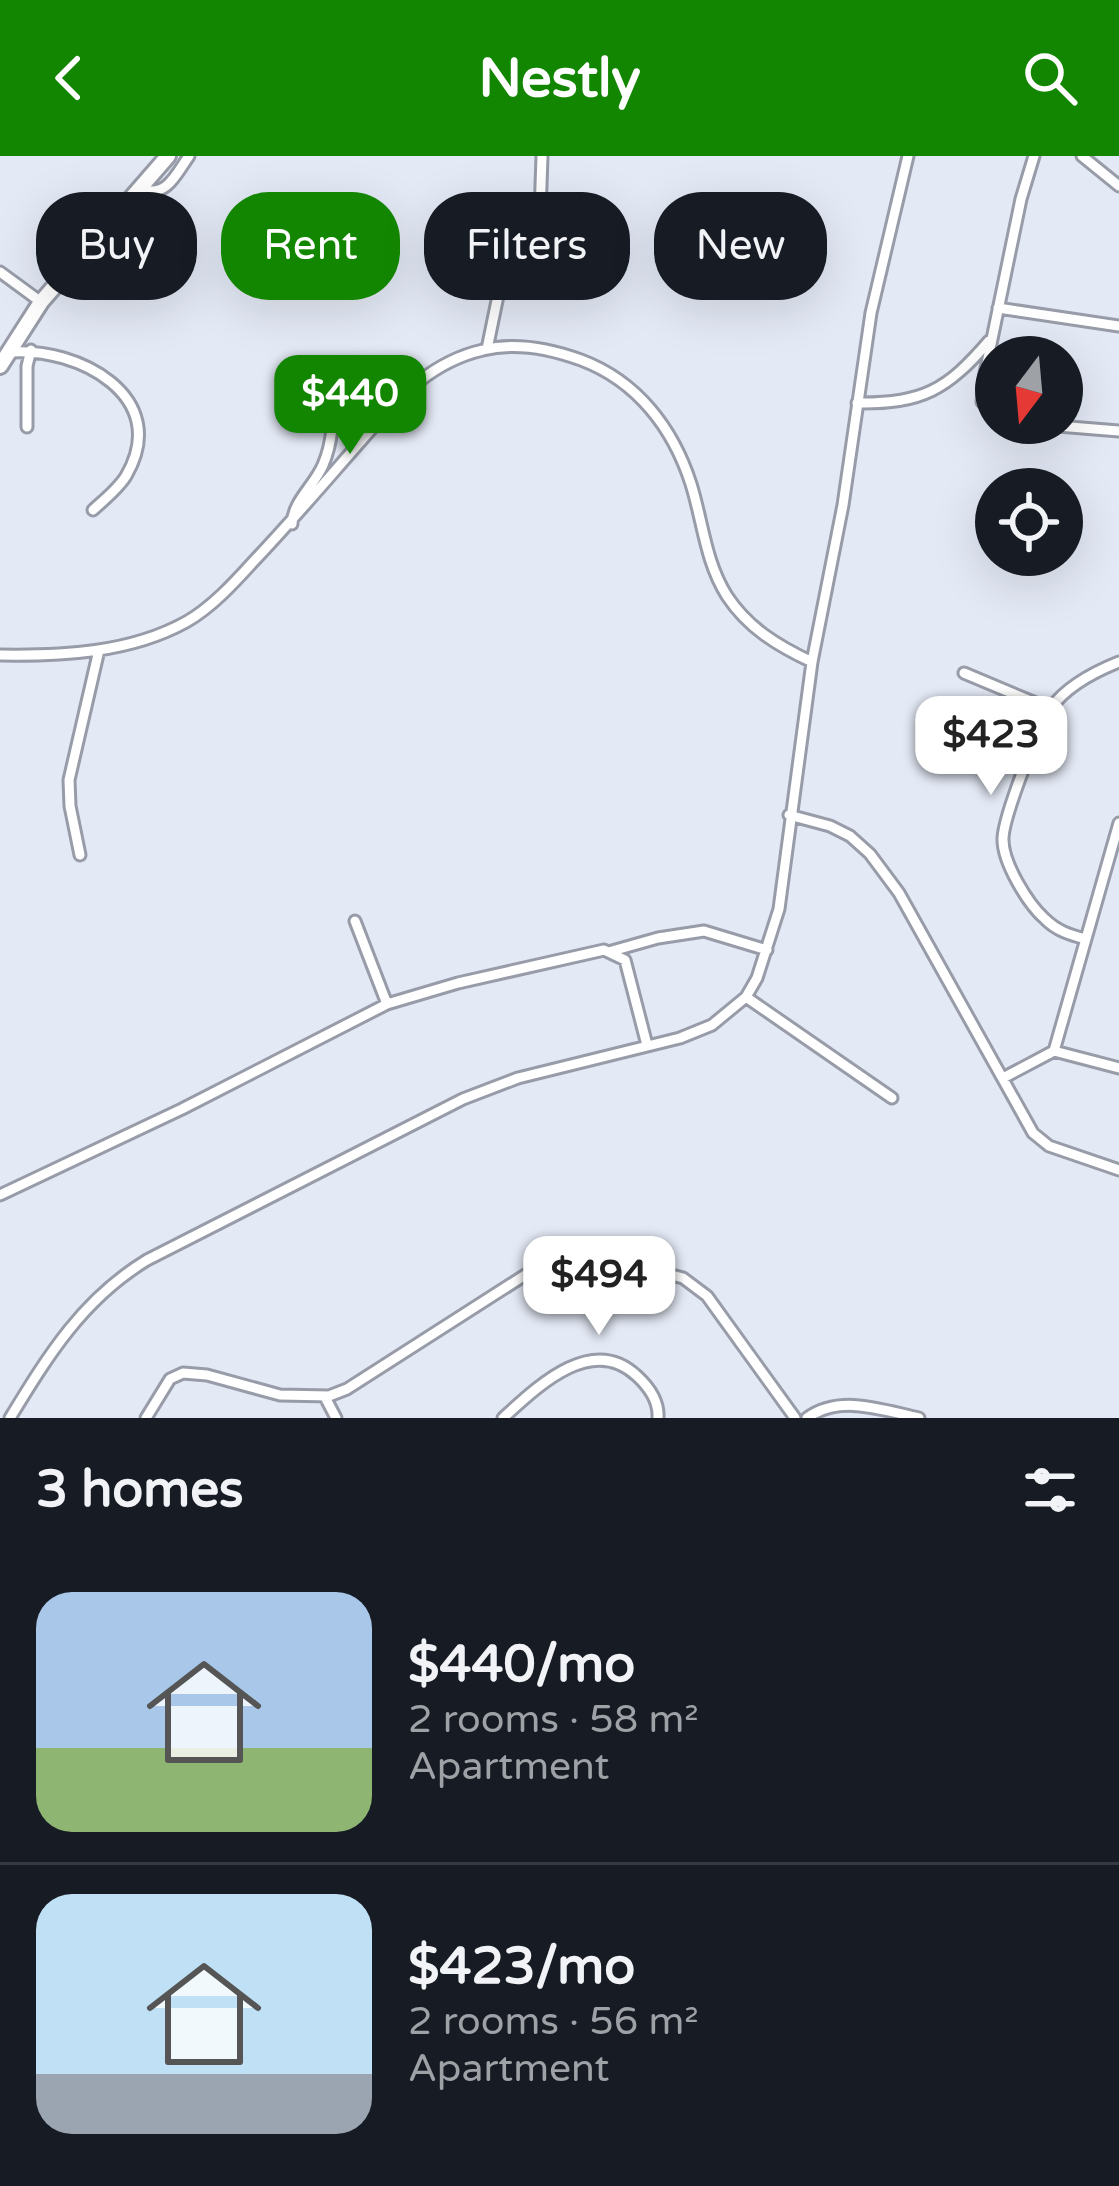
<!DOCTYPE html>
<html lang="en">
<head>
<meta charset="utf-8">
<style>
  body { margin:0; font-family:"Varela Round",sans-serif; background:#242831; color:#f1f3f6; height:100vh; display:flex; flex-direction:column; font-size:45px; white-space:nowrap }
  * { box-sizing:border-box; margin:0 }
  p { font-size:39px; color:#9ea1a6 }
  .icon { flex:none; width:66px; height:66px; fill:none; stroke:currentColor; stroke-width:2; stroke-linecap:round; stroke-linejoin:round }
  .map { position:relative; height:1262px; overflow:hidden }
  .sheet { display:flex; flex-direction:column; background:#171b24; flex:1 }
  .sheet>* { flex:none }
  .guide { position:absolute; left:36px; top:36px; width:1047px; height:108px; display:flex; gap:24px }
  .needle { width:78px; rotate:196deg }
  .fabs { position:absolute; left:975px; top:180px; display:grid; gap:24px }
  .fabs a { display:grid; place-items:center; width:108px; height:108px; border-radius:50%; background:#171b24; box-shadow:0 12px 48px #0002; font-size:60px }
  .price { position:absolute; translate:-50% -102px; padding:0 27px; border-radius:24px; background:#fff; color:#222; font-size:39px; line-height:78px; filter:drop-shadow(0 3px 6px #0008) }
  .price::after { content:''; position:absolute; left:50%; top:72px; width:36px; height:27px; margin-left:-18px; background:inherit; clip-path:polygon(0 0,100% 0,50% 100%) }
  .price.on { background:#138601; color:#fff }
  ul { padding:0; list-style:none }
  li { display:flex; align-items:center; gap:36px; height:300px; padding:0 36px }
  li+li { border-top:3px solid #363941 }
  li span { display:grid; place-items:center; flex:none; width:336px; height:240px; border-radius:36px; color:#555 }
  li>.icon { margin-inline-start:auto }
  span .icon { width:144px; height:144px; fill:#fffc; stroke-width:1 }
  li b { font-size:51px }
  h2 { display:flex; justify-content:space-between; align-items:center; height:144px; padding:0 36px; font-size:51px }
  .tag { padding:0 42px; border-radius:48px; background:#171b24; box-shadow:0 12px 48px #0002; font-size:42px; line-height:108px }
  .tag.on { background:#138601; color:#fff }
  header { display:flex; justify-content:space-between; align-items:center; height:156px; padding:0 36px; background:#138601; color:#fff; font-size:54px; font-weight:700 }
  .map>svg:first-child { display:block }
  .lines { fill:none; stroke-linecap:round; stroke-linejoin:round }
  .street-casing { stroke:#979ca8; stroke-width:15 }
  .secondary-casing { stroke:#979ca8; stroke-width:20 }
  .street { stroke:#fff; stroke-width:9 }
  .secondary { stroke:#fff; stroke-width:14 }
</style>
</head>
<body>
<header><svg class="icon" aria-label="back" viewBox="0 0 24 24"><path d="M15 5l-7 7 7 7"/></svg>Nestly<svg class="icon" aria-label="search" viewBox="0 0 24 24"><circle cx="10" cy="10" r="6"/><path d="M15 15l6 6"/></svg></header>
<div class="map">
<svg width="1119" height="1262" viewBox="0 0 1119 1262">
  <rect width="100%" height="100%" fill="#e3e9f5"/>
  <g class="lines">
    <g class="street-casing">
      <path id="street" d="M1082,0L1119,30
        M142,33C167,42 176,18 189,0
        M0,116L41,146
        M998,152L1119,170
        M487,193L499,135L527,91L540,59L542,0
        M11,196C77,191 173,240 126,320C118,333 105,343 93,354
        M857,247C922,248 947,234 989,185
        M996,260L982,246L985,217L1021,43L1034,0
        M1021,267L1119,275
        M27,271V210L31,194
        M292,368C293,345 314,330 323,309C335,281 333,253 333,223
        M0,499C62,500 130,497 186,466C211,452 234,427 253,406C293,364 330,320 368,277C400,239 434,205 483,194C515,186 551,193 581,204C637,225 673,272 691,328C703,366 705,405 727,440C748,472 778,490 812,506
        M964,517L1050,553
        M789,659L830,670L850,680L870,698L899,737L1033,977L1049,990L1119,1014
        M80,699L70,650L69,624L99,494
        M355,765L387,848
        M1086,783C1070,779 1057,775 1045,763C1028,748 1002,706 1003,682C1004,660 1038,571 1051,552C1067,530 1094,516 1119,506
        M612,795L658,782L704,775L767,794
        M746,841L892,942
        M1054,895L1119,912
        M1003,922L1054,895L1119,667
        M0,1039L182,953L387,848L458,827L604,794L625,804L647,889
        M325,1241L336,1262
        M10,1262C49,1198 83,1143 147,1104L463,943L518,922L680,882L712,869L746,841L757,822L779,753L812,506L843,349L871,157L908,0
        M146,1262L170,1223L183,1217L207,1219L280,1239L329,1240L347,1233L533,1114L570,1100H598L683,1122L707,1140L795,1262
        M503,1262C537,1231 592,1177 637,1220C649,1231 659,1246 658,1262
        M807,1262C840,1238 882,1254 919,1262"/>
    </g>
    <g class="secondary-casing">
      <path id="secondary" d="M0,210L41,146L168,0"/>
    </g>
    <use href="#street" class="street"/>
    <use href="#secondary" class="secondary"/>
  </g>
</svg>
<div class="fabs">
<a><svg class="needle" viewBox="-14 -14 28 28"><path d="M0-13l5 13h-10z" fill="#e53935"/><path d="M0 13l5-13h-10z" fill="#9ea1a6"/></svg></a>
<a><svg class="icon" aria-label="locate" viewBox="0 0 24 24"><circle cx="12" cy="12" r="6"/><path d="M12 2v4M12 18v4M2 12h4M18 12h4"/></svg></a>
</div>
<b class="price on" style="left:350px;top:301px">$440</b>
<b class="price" style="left:991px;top:642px">$423</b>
<b class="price" style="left:599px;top:1182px">$494</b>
<div class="guide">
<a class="tag">Buy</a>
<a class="tag on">Rent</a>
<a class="tag">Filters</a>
<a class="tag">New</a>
</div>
</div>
<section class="sheet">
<h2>3 homes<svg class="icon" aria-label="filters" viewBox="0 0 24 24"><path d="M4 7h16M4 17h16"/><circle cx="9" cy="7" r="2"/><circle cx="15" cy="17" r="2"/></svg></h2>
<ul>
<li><span style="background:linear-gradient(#a9c7e8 65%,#8fb573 0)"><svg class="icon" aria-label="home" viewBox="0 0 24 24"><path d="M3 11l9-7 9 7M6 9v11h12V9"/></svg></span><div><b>$440/mo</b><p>2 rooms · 58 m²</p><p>Apartment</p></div></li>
<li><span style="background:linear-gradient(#bfe0f5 75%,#9aa5b1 0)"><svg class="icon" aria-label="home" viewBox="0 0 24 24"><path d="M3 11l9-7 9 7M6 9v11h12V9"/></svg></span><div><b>$423/mo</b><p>2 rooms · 56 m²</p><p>Apartment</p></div></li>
</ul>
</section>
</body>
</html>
